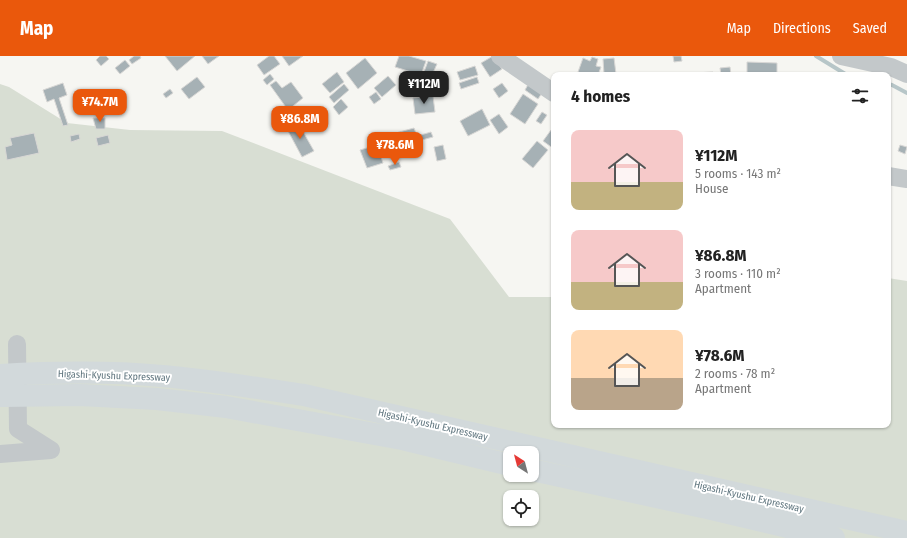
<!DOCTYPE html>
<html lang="en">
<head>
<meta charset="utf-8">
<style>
  body { margin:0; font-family:"Fira Sans Condensed",sans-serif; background:#f2f2f2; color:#222; height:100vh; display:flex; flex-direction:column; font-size:15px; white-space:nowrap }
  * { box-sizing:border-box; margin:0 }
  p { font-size:13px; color:#767676 }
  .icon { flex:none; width:22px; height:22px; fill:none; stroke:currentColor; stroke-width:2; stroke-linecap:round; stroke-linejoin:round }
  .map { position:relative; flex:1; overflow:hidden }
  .side { position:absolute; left:551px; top:16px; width:340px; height:356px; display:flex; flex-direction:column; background:#fff; border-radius:8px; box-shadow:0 1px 3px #0004 }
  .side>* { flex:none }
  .needle { width:26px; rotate:324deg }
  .buttons { position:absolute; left:503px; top:390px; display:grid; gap:8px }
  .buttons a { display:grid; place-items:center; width:36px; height:36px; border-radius:8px; background:#fff; box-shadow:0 1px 3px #0004; font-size:20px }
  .price { position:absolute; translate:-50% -34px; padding:0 9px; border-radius:8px; background:#ea580c; color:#fff; font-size:13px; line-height:26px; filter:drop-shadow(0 1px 2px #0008) }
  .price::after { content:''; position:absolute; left:50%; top:24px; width:12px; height:9px; margin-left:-6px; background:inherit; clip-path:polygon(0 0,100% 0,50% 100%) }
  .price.current { background:#222; color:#fff }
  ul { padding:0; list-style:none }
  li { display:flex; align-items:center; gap:12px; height:100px; padding:0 20px }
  li span { display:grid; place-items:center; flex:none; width:112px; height:80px; border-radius:8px; color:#555 }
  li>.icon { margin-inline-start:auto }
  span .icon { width:48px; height:48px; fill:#fffc; stroke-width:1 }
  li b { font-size:17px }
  h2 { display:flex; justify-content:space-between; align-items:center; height:48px; padding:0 20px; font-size:17px }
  header { display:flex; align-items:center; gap:24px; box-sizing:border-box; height:56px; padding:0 20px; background:#ea580c; color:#fff }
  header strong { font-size:19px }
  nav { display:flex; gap:22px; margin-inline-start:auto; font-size:14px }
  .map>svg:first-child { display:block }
  .green { fill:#d8ded3; fill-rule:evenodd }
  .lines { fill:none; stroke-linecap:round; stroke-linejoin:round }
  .stream { stroke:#b7c6c8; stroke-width:4 }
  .building { fill:#a6b1b5; stroke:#d8d7d5 }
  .minor { stroke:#c3c8ca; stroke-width:18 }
  .highway { stroke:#d2d9db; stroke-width:22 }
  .labels { text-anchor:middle; stroke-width:4; stroke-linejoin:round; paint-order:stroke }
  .street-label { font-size:10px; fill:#60767f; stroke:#fff }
</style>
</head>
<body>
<header>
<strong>Map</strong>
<nav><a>Map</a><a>Directions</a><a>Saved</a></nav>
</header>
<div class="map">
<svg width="907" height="482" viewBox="0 0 907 482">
  <rect width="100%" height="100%" fill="#f6f6f2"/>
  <path class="green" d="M0,28L9,31L67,67L130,74L222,75L450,163L509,241H554V369H888V222L907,225V482H0ZM510,397H532V419H510ZM510,441H532V463H510Z"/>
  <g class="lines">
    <path class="stream" d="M816,0L847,19
      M888,28L892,29L907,37"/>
  </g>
  <path class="building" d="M100,0H106L109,3L101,10L96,4Z
    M134,0H140L141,2L132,8L129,4Z
    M165,0H195L177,15Z
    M202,0H219L208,8Z
    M269,0H274L280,8L264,19L257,9Z
    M282,0H303L289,10Z
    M399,0H409L426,5L421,19L395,11Z
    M493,0L502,13L490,21L481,7Z
    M673,0H681L682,5L674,6Z
    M592,1L598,3L596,10L601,11L598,19H588L578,16L583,2L590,5Z
    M365,2L377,17L358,33L346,17Z
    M614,2L616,18H604L603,3Z
    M125,4L130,10L120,18L115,12Z
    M428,5L437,8L432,19L424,16Z
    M747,6L777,7V19H747Z
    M475,10L478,19L460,24L457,16Z
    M730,11L731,19H721L720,12Z
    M337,16L344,26L330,37L322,28Z
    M713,16V19H694V17Z
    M270,18L274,23L267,29L263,24Z
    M388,20L396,29L382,41L374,32Z
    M197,21L205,31L189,43L181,33Z
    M477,21L479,27L461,33L459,27Z
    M276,25L282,32L291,26L303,42L288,54L270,29Z
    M530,25L544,34L538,43L525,34Z
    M63,27L67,39L59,42L68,69L63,70L54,43L47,46L43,34Z
    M502,27L508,35L499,42L493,33Z
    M344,28L349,34L334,47L329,41Z
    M435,28L436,38L419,40L418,30Z
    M413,31L414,39L404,40L403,32Z
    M170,33L173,37L166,42L163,38Z
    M102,34L104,54L83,57L81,42L92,41V35Z
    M376,36L381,43L374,48L369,41Z
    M523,38L538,48L525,68L510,58Z
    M433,40L435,56L415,58L413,42Z
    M341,43L348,51L339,59L333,51Z
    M482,53L490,69L468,80L460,65Z
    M542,56L547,59L541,68L536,65Z
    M499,58L508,71L499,78L490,64Z
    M93,62H105V73H96Z
    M298,67L314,95L302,101L287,73Z
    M414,72L417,80L431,76L433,81L418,85L421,94L398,100L392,78Z
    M551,74L554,76V93L543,85Z
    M34,77L39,97L7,104L5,91L12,89L10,82Z
    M389,77L393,93L381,97L376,81Z
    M79,78L80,83L71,86L70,80Z
    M108,79L110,87L98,90L96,82Z
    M537,85L548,94L533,112L522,103Z
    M377,89L383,107L367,112L360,94Z
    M443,89L446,103L437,105L434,91Z
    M900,89L907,91L905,98L898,95Z
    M399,106L401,111L390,114L388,110Z"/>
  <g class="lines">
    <path class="minor" d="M500,0L554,37
      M841,0L891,11L907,18
      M888,120L907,123
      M0,398L51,394L18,373L17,288"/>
    <path class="highway" d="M0,319C54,316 108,315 162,320C209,324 257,332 304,339L907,476
      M0,340L80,339L157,343L226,351L402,383L510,409
      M532,414L707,452L834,482"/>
  </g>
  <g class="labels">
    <g class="street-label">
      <text transform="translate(114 319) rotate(2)" y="4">Higashi-Kyushu Expressway</text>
      <text transform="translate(433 368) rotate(13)" y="4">Higashi-Kyushu Expressway</text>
      <text transform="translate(749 440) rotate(13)" y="4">Higashi-Kyushu Expressway</text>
    </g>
  </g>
</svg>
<div class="buttons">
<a><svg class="needle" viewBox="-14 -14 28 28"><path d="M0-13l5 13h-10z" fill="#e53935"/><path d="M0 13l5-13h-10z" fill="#767676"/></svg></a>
<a><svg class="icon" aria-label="locate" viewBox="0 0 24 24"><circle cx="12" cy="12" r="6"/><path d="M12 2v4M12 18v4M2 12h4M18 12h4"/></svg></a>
</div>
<b class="price current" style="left:424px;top:49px">¥112M</b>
<b class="price" style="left:100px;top:67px">¥74.7M</b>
<b class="price" style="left:300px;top:84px">¥86.8M</b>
<b class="price" style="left:395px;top:110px">¥78.6M</b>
<section class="side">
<h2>4 homes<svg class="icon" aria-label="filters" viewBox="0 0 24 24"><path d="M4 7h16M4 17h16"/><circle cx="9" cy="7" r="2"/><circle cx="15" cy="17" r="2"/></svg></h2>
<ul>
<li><span style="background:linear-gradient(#f6c9c9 65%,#c2b280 0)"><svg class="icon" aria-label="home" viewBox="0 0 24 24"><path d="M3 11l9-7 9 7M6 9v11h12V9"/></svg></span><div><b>¥112M</b><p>5 rooms · 143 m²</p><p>House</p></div></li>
<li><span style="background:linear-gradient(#f6c9c9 65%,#c2b280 0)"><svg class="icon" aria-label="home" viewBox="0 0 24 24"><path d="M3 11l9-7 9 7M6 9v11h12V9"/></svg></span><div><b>¥86.8M</b><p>3 rooms · 110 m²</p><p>Apartment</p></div></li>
<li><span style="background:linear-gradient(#ffd9b3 60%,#b9a48a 0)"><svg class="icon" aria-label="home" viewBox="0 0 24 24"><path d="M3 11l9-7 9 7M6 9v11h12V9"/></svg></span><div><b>¥78.6M</b><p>2 rooms · 78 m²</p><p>Apartment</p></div></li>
</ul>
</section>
</div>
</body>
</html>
